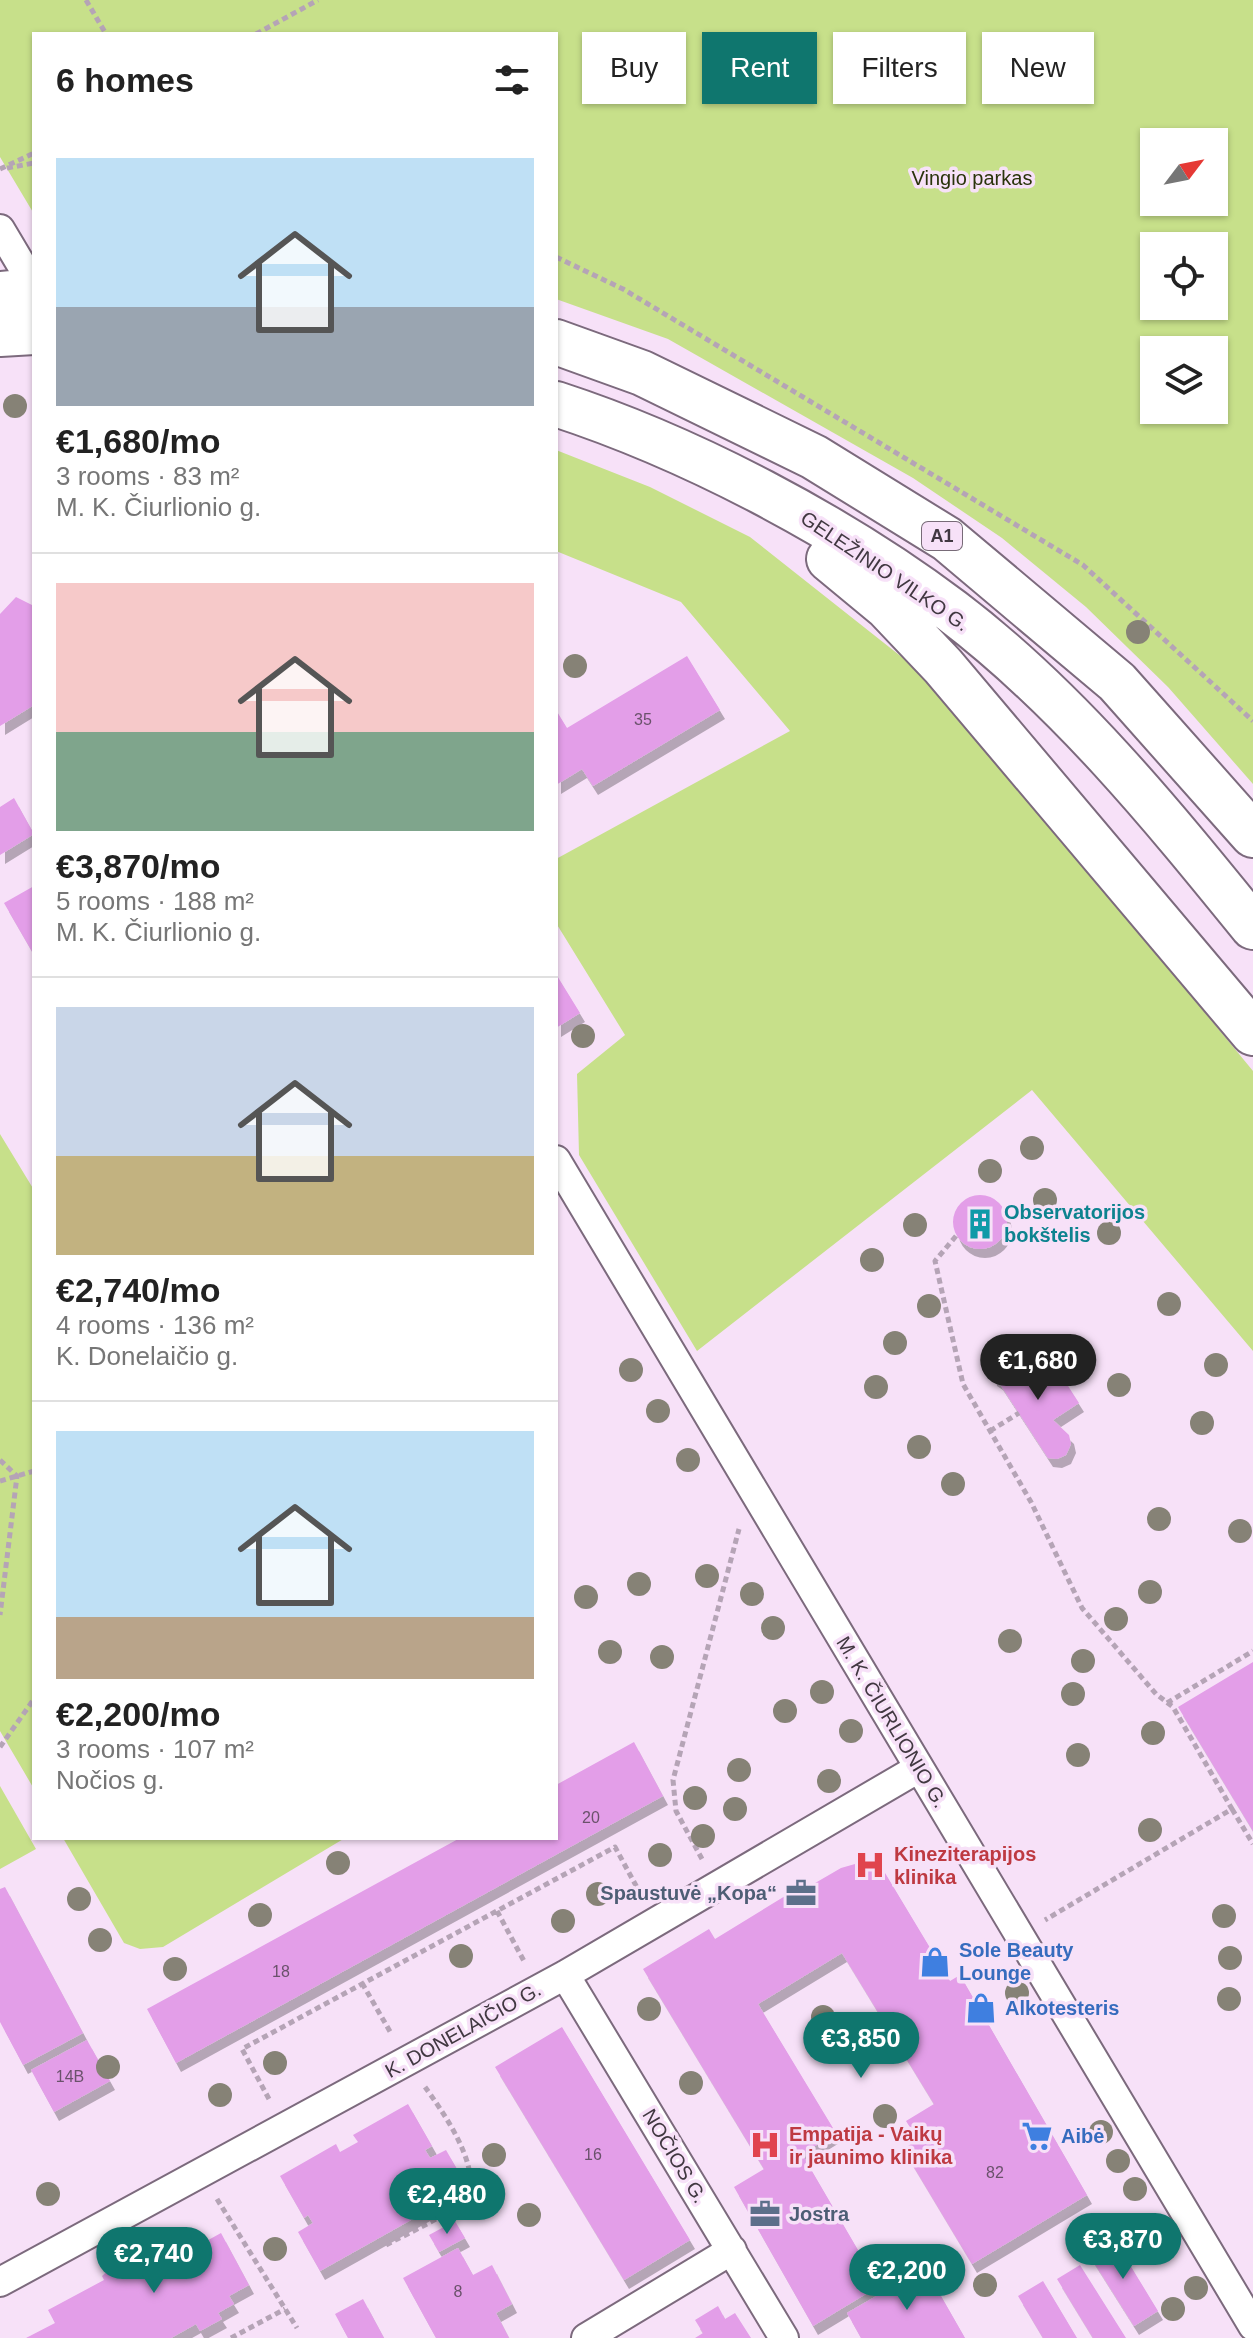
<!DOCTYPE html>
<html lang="en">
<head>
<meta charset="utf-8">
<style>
  body { margin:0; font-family:Arial,sans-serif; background:#f2f2f2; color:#222; height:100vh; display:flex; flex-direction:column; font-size:30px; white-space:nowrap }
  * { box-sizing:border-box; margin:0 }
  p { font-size:26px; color:#767676 }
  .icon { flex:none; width:44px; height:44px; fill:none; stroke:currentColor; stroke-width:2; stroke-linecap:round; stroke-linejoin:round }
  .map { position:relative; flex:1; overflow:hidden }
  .side { position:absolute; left:32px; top:32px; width:526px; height:1808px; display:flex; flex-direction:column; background:#fff; border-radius:0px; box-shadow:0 2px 6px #0004 }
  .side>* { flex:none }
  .banner { position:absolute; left:582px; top:32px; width:550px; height:72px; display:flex; gap:16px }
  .needle { width:52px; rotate:58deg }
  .fabs { position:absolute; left:1140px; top:128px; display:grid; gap:16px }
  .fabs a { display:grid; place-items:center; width:88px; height:88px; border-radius:0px; background:#fff; box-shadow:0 2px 6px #0004; font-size:40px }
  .price { position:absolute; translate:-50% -68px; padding:0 18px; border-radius:28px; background:#0f766e; color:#fff; font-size:26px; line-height:52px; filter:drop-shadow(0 2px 4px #0008) }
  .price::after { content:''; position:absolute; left:50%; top:48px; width:24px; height:18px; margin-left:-12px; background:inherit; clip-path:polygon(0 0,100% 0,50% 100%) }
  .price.current { background:#222; color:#fff }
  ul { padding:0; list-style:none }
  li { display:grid; align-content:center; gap:16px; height:424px; padding:0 24px }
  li+li { border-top:2px solid #e0e0e0 }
  li span { display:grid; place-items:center; height:248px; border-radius:0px; color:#555 }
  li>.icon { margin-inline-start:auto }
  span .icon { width:144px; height:144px; fill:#fffc; stroke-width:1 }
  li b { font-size:34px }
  h2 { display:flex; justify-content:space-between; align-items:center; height:96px; padding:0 24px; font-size:34px }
  .tag { padding:0 28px; border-radius:0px; background:#fff; box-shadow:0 2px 6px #0004; font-size:28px; line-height:72px }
  .tag.current { background:#0f766e; color:#fff }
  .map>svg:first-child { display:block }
  .green { fill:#c7e08a; fill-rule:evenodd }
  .building { fill:#e39ee8; filter:url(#shadow) }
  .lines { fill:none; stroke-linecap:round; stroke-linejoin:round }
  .street-casing { stroke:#7c6a7d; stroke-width:32 }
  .highway-casing { stroke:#7c6a7d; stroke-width:48 }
  .path { stroke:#b5a4b6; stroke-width:5; stroke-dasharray:6 4; stroke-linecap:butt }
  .street { stroke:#fff; stroke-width:28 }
  .highway { stroke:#fff; stroke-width:44 }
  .tree { fill:#868276 }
  .labels { text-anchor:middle; stroke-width:7; stroke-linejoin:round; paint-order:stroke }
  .number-label { font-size:16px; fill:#6a526b }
  .shield { fill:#f7e1f8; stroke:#786b78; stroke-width:2 }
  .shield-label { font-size:18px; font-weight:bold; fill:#413841 }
  .park-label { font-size:20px; fill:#2a340b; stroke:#f7e1f8 }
  .street-label { font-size:20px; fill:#413841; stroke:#f7e1f8 }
  .culture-label { font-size:20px; font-weight:bold; fill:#0d838f; stroke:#f7e1f8; text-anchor:start }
  .health-label { font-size:20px; font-weight:bold; fill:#be3a42; stroke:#f7e1f8; text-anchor:start }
  .service-label { font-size:20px; font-weight:bold; fill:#4e5e75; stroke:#f7e1f8; text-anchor:end }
  .shop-label { font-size:20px; font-weight:bold; fill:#366cbe; stroke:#f7e1f8; text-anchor:start }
</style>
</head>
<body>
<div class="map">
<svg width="1253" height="2338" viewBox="0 0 1253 2338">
  <defs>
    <filter id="shadow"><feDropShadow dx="5" dy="9" stdDeviation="0" flood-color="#0004"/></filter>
  </defs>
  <rect width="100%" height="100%" fill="#f7e1f8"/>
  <path class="green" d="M0,0H1253V784L1168,687L1086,607L1002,538L913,478L668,339L556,299V34H34V214L0,157ZM1154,142H1214V202H1154ZM1154,246H1214V306H1154ZM1214,350V410H1154V350Z
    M556,450L650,487L750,537L903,658L970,727L1253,1071V1351L1032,1090L697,1351L579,1155L577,1074L625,1035L556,923V859L790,731L681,602L556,551Z
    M0,1134L34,1190V1789L0,1731Z
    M0,1786L36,1849L0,1869Z
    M63,1838H345L163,1947L140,1949L124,1943Z"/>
  <path class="building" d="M16,597L34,606V705L0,726V614Z
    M687,656L720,710L593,786L582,769L556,785V710L567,728Z
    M14,798L34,834L0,855V807Z
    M34,886V955L4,903Z
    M556,974L580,1013L556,1028Z
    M953 1222a27 27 0 1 1 54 0a27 27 0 1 1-54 0Z
    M1001,1355L1016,1363L1025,1378L1052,1361L1079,1403L1053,1420L1069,1435L1071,1444L1066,1455L1057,1459L1048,1458L998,1381L992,1377L990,1363Z
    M1253,1662V1831L1178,1707Z
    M634,1742L663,1796L176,2063L147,2009L460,1838H556V1785Z
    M876,1858L950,1981L960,1975L1087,2195L972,2264L903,2149L918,2140L906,2121L934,2104L842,1953L758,2004L836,2133L802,2154L879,2286L813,2326L734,2187L764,2169L643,1969L709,1929L715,1939L808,1882L810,1886L841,1868Z
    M5,1887L83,2033L23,2065L0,2022V1889Z
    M562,2027L690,2240L624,2280L495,2067Z
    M87,2040L110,2081L54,2112L31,2070Z
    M408,2104L432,2146L425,2150L430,2158L446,2150L468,2188L320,2271L298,2232L313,2223L308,2215L304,2218L280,2176L336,2144L340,2152L358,2142L353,2135Z
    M455,2221L465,2238L439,2252L429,2235Z
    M195,2232L201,2244L221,2233L249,2285L229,2296L234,2304L218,2313L222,2319L200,2331L196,2324L171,2338H26L55,2323L48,2310L104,2280L102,2276L110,2269L139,2256L141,2261Z
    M1113,2237L1158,2311L1134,2326L1088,2253Z
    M458,2248L473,2275L492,2265L512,2304L496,2313L509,2338H436L403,2278Z
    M1080,2265L1126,2338H1093L1057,2279Z
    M925,2268L965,2338H861L847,2313Z
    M1043,2281L1077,2338H1043L1018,2296Z
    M363,2299L384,2338H348L335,2314Z
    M718,2306L725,2319L735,2313L751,2338H695L703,2333L695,2320Z"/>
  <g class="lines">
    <g class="street-casing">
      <path id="street" d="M0,229L34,286
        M556,1160L1253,2326
        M565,1975L784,2338
        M0,2282L565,1975L919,1768
        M586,2338L732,2250"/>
    </g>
    <g class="highway-casing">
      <path id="highway" d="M0,294L34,291
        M0,334L34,332
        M556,342L642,373L814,457L947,539L1117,682L1253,835
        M556,404C691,448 839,526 952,611C1068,699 1162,815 1253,927
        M829,559L887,607L943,666L1253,1033"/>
    </g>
    <path class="path" d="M86,0L106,34
      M256,34L318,0
      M7,168L34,163
      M0,169L34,153
      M556,257L623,289L1083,565L1253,721
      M956,1236L935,1261L963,1384L1031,1502L1082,1608L1156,1694L1173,1707L1232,1809L1045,1920
      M990,1431L1019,1413
      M0,1460L17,1476L0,1615
      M0,1481L34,1471
      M1167,1703L1253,1651
      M0,1747L34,1699
      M1232,1809L1253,1844
      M702,1859L676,1811L673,1780L739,1529
      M497,1911L525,1963
      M362,1983L392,2035
      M269,2099L242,2049L615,1847L640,1893
      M217,2199L297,2328
      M386,2245C404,2235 461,2210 468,2193C480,2164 441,2109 425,2087
      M231,2338L285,2309"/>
    <use href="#street" class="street"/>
    <use href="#highway" class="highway"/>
  </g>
  <g class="tree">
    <circle cx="15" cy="406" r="12"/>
    <circle cx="1138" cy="632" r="12"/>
    <circle cx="575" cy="666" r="12"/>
    <circle cx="583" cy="1036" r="12"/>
    <circle cx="1032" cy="1148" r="12"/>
    <circle cx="990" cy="1171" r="12"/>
    <circle cx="1045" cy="1200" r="12"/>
    <circle cx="915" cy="1225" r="12"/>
    <circle cx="1109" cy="1233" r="12"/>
    <circle cx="872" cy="1260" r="12"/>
    <circle cx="1169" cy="1304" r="12"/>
    <circle cx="929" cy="1306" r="12"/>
    <circle cx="895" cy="1343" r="12"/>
    <circle cx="1216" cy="1365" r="12"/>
    <circle cx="631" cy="1370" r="12"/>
    <circle cx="1119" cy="1385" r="12"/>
    <circle cx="876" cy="1387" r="12"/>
    <circle cx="658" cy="1411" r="12"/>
    <circle cx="1202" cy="1423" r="12"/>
    <circle cx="919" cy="1447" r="12"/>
    <circle cx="688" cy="1460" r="12"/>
    <circle cx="953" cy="1484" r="12"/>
    <circle cx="1159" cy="1519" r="12"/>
    <circle cx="1240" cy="1531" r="12"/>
    <circle cx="707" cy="1576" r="12"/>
    <circle cx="639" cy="1584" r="12"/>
    <circle cx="1150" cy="1592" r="12"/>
    <circle cx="752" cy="1594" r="12"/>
    <circle cx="586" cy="1597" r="12"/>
    <circle cx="1116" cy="1619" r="12"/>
    <circle cx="773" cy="1628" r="12"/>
    <circle cx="1010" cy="1641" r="12"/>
    <circle cx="610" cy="1652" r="12"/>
    <circle cx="662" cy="1657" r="12"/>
    <circle cx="1083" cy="1661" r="12"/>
    <circle cx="822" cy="1692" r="12"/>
    <circle cx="1073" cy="1694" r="12"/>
    <circle cx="785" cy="1711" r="12"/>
    <circle cx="851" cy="1731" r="12"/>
    <circle cx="1153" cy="1733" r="12"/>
    <circle cx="1078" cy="1755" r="12"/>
    <circle cx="739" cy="1770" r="12"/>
    <circle cx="829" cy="1781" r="12"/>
    <circle cx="695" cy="1798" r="12"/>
    <circle cx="735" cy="1809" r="12"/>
    <circle cx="1150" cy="1830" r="12"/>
    <circle cx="703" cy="1836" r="12"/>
    <circle cx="660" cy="1855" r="12"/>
    <circle cx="338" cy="1863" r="12"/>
    <circle cx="598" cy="1894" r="12"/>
    <circle cx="79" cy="1899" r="12"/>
    <circle cx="260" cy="1915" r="12"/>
    <circle cx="1224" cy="1916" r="12"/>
    <circle cx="563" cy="1921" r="12"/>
    <circle cx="100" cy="1940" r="12"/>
    <circle cx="461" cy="1956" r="12"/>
    <circle cx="1230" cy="1958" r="12"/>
    <circle cx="175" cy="1969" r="12"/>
    <circle cx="1017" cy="1993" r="12"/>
    <circle cx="1229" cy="1999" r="12"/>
    <circle cx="649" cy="2009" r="12"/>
    <circle cx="823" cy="2017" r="12"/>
    <circle cx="275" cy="2063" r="12"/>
    <circle cx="108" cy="2067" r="12"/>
    <circle cx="691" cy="2083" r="12"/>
    <circle cx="220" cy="2095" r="12"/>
    <circle cx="885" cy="2116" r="12"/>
    <circle cx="1101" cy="2132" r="12"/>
    <circle cx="494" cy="2155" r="12"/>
    <circle cx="1118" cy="2161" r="12"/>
    <circle cx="1135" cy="2189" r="12"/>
    <circle cx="48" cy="2194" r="12"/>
    <circle cx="529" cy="2215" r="12"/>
    <circle cx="275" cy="2249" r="12"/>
    <circle cx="985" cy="2285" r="12"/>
    <circle cx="1196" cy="2288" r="12"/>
    <circle cx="1173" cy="2309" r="12"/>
  </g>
  <defs>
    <g id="building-bare" transform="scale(2.4)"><path d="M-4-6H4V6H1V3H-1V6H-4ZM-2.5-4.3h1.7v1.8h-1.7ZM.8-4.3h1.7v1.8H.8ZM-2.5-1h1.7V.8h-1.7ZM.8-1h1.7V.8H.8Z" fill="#0f9aa8" stroke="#f7e1f8" stroke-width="2.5" paint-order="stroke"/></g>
    <g id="hospital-bare" transform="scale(2.4)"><path d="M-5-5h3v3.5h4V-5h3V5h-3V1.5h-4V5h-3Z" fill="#e0444e" stroke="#f7e1f8" stroke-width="2.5" paint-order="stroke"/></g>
    <g id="office-bare" transform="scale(2.4)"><path d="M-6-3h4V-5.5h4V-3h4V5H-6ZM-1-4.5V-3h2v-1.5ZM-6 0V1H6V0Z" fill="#5c6f8a" stroke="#f7e1f8" stroke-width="2.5" paint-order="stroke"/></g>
    <g id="shop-bare" transform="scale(2.4)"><path d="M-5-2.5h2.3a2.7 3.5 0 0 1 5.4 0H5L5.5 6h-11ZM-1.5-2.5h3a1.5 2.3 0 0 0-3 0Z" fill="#3f7fe0" stroke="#f7e1f8" stroke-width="2.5" paint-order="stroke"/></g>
    <g id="supermarket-bare" transform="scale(2.4)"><path d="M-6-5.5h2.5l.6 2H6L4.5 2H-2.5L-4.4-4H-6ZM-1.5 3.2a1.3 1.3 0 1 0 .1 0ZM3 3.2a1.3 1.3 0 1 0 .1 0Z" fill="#3f7fe0" stroke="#f7e1f8" stroke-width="2.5" paint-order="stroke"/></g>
  </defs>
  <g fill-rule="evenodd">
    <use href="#building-bare" x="980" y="1224"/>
    <use href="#hospital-bare" x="870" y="1865"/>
    <use href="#office-bare" x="801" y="1893"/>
    <use href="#shop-bare" x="935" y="1962"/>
    <use href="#shop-bare" x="981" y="2008"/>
    <use href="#supermarket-bare" x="1037" y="2136"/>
    <use href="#hospital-bare" x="765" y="2145"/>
    <use href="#office-bare" x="765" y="2214"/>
  </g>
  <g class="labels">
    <g class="number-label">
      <text x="643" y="725">35</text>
      <text x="591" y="1823">20</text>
      <text x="281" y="1977">18</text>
      <text x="70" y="2082">14B</text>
      <text x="593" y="2160">16</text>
      <text x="995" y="2178">82</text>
      <text x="458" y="2297">8</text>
    </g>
    <rect class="shield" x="922" y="522" width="40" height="28" rx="6"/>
    <g class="shield-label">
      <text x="942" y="542">A1</text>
    </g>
    <g class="park-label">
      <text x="972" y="185">Vingio parkas</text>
    </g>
    <g class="street-label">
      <text transform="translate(885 571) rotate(34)" y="7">GELEŽINIO VILKO G.</text>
      <text transform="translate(892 1722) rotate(59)" y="7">M. K. ČIURLIONIO G.</text>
      <text transform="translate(463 2030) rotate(-29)" y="7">K. DONELAIČIO G.</text>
      <text transform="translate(675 2156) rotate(59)" y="7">NOČIOS G.</text>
    </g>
    <g class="culture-label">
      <text x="1004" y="1219">Observatorijos<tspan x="1004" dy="23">bokštelis</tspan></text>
    </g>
    <g class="health-label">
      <text x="894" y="1861">Kineziterapijos<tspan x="894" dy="23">klinika</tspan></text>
      <text x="789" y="2141">Empatija - Vaikų<tspan x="789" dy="23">ir jaunimo klinika</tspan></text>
    </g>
    <g class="service-label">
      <text x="777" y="1900">Spaustuvė „Kopa“</text>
      <text x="789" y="2221" text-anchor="start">Jostra</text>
    </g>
    <g class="shop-label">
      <text x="959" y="1957">Sole Beauty<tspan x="959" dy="23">Lounge</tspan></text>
      <text x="1005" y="2015">Alkotesteris</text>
      <text x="1061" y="2143">Aibė</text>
    </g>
  </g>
</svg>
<div class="fabs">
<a><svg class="needle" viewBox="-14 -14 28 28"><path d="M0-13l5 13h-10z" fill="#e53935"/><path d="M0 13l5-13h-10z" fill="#767676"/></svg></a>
<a><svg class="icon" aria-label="locate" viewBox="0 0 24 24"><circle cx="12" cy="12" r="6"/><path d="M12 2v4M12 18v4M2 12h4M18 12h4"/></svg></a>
<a><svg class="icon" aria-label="layers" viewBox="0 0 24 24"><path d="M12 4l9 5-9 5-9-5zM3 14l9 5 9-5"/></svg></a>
</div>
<b class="price current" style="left:1038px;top:1402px">€1,680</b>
<b class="price" style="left:861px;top:2080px">€3,850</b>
<b class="price" style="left:447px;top:2236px">€2,480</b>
<b class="price" style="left:1123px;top:2281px">€3,870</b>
<b class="price" style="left:154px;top:2295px">€2,740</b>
<b class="price" style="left:907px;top:2312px">€2,200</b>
<div class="banner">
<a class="tag">Buy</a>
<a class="tag current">Rent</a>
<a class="tag">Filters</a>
<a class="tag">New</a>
</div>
<section class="side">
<h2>6 homes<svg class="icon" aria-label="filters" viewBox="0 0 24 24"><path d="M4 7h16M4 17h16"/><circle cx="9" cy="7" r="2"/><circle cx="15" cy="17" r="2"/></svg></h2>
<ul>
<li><span style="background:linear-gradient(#bfe0f5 60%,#9aa5b1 0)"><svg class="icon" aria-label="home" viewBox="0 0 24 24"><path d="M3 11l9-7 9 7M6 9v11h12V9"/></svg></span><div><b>€1,680/mo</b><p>3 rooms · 83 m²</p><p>M. K. Čiurlionio g.</p></div></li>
<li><span style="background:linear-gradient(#f6c9c9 60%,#7fa58c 0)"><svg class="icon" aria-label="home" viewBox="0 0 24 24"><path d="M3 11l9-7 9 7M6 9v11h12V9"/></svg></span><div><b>€3,870/mo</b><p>5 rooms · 188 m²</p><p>M. K. Čiurlionio g.</p></div></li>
<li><span style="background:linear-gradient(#c9d6e8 60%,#c2b280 0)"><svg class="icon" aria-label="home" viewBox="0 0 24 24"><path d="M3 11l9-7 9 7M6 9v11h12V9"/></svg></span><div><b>€2,740/mo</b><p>4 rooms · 136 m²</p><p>K. Donelaičio g.</p></div></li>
<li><span style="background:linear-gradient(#bfe0f5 75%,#b9a48a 0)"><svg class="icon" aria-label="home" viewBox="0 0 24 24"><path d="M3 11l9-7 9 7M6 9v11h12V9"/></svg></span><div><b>€2,200/mo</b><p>3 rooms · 107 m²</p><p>Nočios g.</p></div></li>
</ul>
</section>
</div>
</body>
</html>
